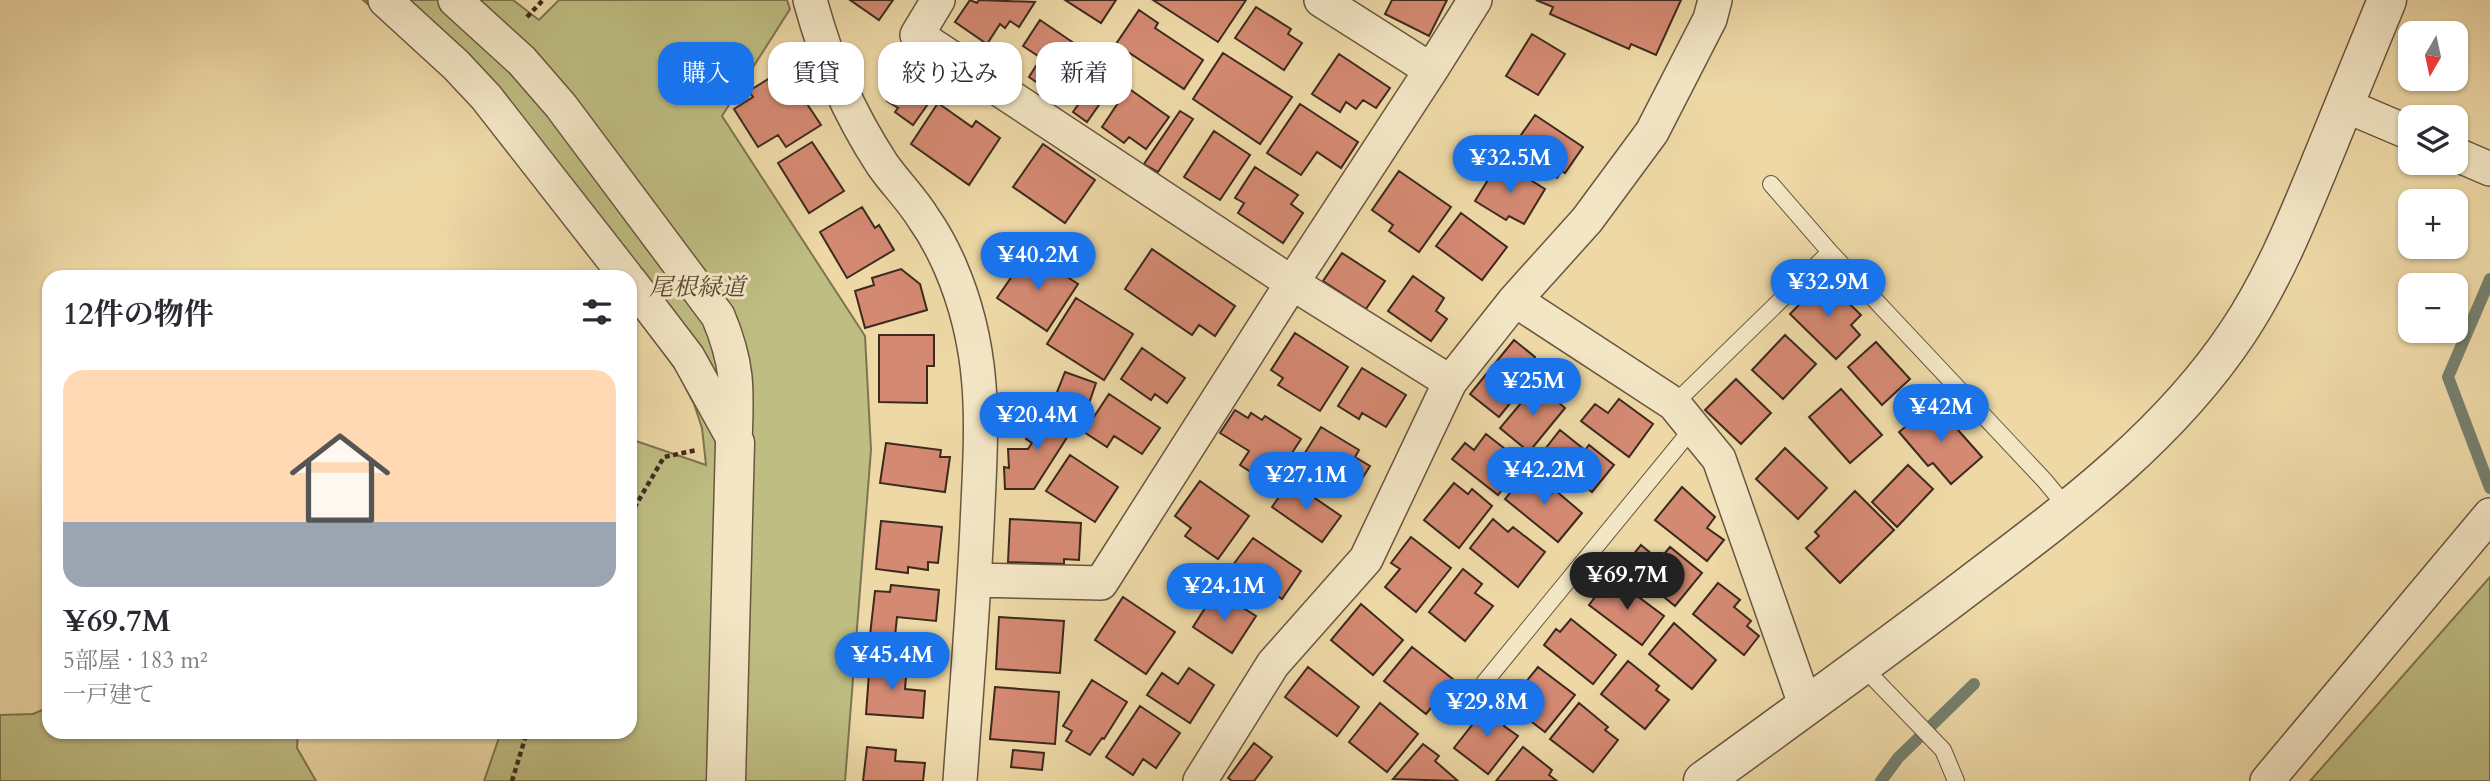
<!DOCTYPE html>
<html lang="ja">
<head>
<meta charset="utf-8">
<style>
  body { margin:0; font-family:Cardo,"Noto Serif JP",serif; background:#f7f7f7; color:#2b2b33; height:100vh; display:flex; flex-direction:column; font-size:26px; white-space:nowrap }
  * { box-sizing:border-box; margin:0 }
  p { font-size:23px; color:#7c7c81 }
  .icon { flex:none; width:38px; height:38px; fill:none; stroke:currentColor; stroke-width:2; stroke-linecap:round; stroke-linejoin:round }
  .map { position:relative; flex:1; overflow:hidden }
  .details { position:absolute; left:42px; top:270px; width:595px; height:469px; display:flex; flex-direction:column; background:#fff; border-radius:21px; box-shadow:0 2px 5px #0004 }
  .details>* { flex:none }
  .guide { position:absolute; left:658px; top:42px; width:665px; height:63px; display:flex; gap:14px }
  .needle { width:46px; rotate:189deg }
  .fabs { position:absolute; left:2398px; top:21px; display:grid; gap:14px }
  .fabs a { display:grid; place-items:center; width:70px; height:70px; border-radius:14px; background:#fff; box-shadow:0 2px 5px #0004; font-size:35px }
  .price { position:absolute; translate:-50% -60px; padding:0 16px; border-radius:24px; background:#1a73e8; color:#fff; font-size:23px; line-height:46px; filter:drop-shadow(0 2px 4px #0008) }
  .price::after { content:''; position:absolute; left:50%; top:42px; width:21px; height:16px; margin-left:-10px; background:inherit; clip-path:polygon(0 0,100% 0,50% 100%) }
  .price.on { background:#222; color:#fff }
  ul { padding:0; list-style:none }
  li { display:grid; align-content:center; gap:14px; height:371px; padding:0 21px }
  li span { display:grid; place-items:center; height:217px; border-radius:21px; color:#555 }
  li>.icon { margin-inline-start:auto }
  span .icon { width:126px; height:126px; fill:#fffc; stroke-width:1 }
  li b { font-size:30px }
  h2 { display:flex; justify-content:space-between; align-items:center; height:84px; padding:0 21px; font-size:30px }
  .tag { padding:0 24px; border-radius:21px; background:#fff; box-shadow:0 2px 5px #0004; font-size:24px; line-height:63px }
  .tag.on { background:#1a73e8; color:#fff }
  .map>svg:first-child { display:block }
  .green { fill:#bebd82; stroke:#7e7450; stroke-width:2 }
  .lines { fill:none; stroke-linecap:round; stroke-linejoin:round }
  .stream { stroke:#75806e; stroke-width:12 }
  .building { fill:#d48972; stroke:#3d2a1e; stroke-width:2 }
  .service-casing { stroke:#695640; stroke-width:18 }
  .minor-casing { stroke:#695640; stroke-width:36 }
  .tertiary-casing { stroke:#695640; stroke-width:41 }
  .path { stroke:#3d2a1e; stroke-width:4.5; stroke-dasharray:5 3.5; stroke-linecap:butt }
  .service { stroke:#f3e6c5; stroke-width:16 }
  .minor { stroke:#f3e6c5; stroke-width:33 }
  .tertiary { stroke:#f3e6c5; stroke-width:38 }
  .labels { text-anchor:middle; stroke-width:6; stroke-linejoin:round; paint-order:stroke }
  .park-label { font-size:24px; font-style:italic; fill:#574732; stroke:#f3e6c5 }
</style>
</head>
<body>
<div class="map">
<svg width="2490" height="781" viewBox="0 0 2490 781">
  <rect width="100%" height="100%" fill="#edd8a6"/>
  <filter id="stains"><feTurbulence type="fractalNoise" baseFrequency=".00286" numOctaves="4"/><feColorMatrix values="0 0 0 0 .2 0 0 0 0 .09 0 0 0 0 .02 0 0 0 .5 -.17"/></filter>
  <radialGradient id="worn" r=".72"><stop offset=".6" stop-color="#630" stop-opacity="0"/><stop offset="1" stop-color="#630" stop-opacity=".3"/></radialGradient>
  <path class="green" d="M363,0H513L539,20L559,0H787L790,9L722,116L865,336L871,450L845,781H484L501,732H630V439L706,465L702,428L694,404L677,371L630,307V276C544,182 460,84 363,0Z
    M2490,577V781H2310Z
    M49,707V732H298L297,748L316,781H0V715L33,714Z"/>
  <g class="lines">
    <path class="stream" d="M2490,279L2448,377L2490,488
      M1881,781L1898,758L1974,684"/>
  </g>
  <path class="building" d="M850,0H893L879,20Z
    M970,0L977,3L979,0L1035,2L1019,27L1010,21L1005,28L1000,24L987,44L955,22Z
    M1065,0H1116L1101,23Z
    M1153,0H1246L1218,42Z
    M1392,0H1447L1429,36L1385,14Z
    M1536,0H1681L1656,55L1631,44L1629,49L1550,14L1553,7Z
    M1256,7L1291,29L1288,34L1302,43L1284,70L1235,38Z
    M1139,10L1158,23L1155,28L1203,60L1184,89L1116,44Z
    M1040,20L1084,50L1055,95L1029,77L1041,58L1023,46Z
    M1532,34L1565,54L1538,95L1506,76Z
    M1223,53L1292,97L1260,144L1193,99Z
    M908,54L945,80L913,125L895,112L898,108L887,101L892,95L883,90Z
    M1339,54L1390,88L1376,108L1363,100L1356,109L1346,102L1340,112L1312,94Z
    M1108,62L1122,72L1087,122L1073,112Z
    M784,69L821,125L786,147L778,135L758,147L734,109L753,97L749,91Z
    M1128,88L1169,117L1146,149L1129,137L1124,143L1102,127Z
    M938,103L972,127L976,121L1000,138L969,185L911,144Z
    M1300,104L1358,142L1341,168L1317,152L1301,175L1267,153Z
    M1180,111L1193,119L1158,172L1144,164Z
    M1535,115L1583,147L1565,173L1562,171L1557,178L1524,156L1526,153L1514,145Z
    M1214,131L1250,155L1220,200L1184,177Z
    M812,142L844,191L809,213L778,163Z
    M1043,144L1095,180L1065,223L1013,187Z
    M1255,167L1298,195L1291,204L1303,213L1283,243L1238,213L1244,203L1235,198Z
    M1496,167L1512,177L1516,171L1545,189L1524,224L1509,216L1506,220L1475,201Z
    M1399,171L1451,207L1419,252L1389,231L1393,225L1372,210Z
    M862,207L875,228L879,225L894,250L847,278L820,232Z
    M1461,213L1507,247L1482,280L1436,246Z
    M1152,249L1235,306L1215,336L1199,325L1192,335L1125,289Z
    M1342,253L1385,281L1366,309L1323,281Z
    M1034,255L1078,284L1047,331L997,298L1019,266L1024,270Z
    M901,269L920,284L927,310L865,328L855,291L874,285L872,278Z
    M1413,276L1444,298L1436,311L1447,319L1431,341L1388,311Z
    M1824,279L1861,315L1851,325L1860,335L1836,359L1790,314Z
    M1076,298L1133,334L1104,380L1047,344Z
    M1295,333L1348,367L1320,411L1278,385L1283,378L1271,370Z
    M879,335H934V366H927V403L879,402Z
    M1785,335L1816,364L1783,399L1752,370Z
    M1514,340L1535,357L1525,370L1532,376L1499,417L1470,394Z
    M1876,342L1910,379L1882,405L1848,367Z
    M1142,348L1185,378L1167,403L1155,394L1151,400L1121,379Z
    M1362,368L1406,395L1386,427L1362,413L1359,419L1338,406Z
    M1065,372L1096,383L1086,412L1054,400Z
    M1736,379L1771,413L1741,444L1705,410Z
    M1537,384L1565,408L1529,452L1500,428Z
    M1841,389L1882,435L1850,463L1809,417Z
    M1109,394L1160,428L1142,454L1114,436L1107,447L1084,432Z
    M1619,399L1653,424L1629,457L1581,421L1595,404L1608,413Z
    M1934,403L1982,457L1951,484L1933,463L1928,466L1899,432Z
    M1053,410L1075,425L1034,489H1005L1004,467L1009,468L1008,449H1028L1032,443L1026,439L1043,413L1049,418Z
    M1235,410L1248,418L1251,413L1262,420L1265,416L1301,439L1271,485L1240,465L1249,451L1220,433Z
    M1321,427L1359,450L1355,457L1370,466L1353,493L1300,461Z
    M1560,430L1585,450L1589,445L1614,465L1592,492L1542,453Z
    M1486,434L1523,463L1498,495L1452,459L1465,443L1474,450Z
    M886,443L941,450L940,457H950L945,492L880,483Z
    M1785,448L1827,488L1798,519L1756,479Z
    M1070,455L1118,487L1095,522L1046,491Z
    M1908,465L1933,489L1897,527L1872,502Z
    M1526,473L1551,494L1555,490L1582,513L1558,542L1505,499Z
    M1200,481L1249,516L1218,559L1185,536L1191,528L1175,516Z
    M1290,481L1341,516L1322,542L1272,507Z
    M1454,483L1468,494L1472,489L1492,506L1459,548L1424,520Z
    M1682,487L1715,517L1707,528L1724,540L1707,561L1655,520Z
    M1855,491L1894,530L1840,583L1806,548L1819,536L1815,532Z
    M1010,519L1081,523L1079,560L1064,559V564L1008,562Z
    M1493,519L1508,532L1513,527L1545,552L1518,587L1470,548Z
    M881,521L942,527L938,563L928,562V570L908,567V573L876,569Z
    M1411,537L1451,568L1416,612L1385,587L1400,569L1391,563Z
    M1253,538L1301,571L1282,599L1233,565Z
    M1641,545L1659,560L1670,547L1702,573L1675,606L1625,565Z
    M1463,569L1482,584L1475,593L1493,606L1465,641L1429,612Z
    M1607,581L1617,589L1621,584L1664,616L1642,645L1589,605Z
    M1718,583L1740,600L1734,607L1751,621L1747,626L1759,636L1744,655L1693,614Z
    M891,585L939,590L936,621L897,617L894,646L869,644L875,591L890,592Z
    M1214,594L1227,603L1229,599L1256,616L1232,653L1193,627Z
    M1123,597L1175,632L1146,674L1095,640Z
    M1361,604L1403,640L1373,675L1331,640Z
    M999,617L1064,621L1060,673L996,669Z
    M1571,619L1616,655L1593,684L1544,645L1556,629L1560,632Z
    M1674,623L1716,660L1692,689L1649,654Z
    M1412,647L1454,680L1426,714L1384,681Z
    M870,660L907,664L905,689L925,691L923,718L866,714Z
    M1628,661L1659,686L1656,690L1669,700L1645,729L1601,694Z
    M1308,667L1359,707L1337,736L1285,697Z
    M1538,667L1575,695L1545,732L1508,704Z
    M1189,668L1214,685L1190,723L1147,695L1162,673L1178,684Z
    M1092,680L1127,702L1104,739L1102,738L1090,755L1066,741L1072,731L1063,726Z
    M995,687L1059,692L1055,744L990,739Z
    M1490,702L1510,718L1504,726L1518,736L1488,774L1454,748Z
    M1380,703L1418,734L1387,772L1349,742Z
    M1579,703L1608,727L1605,730L1618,740L1593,772L1550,739Z
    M1140,706L1180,733L1156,768L1143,759L1133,775L1106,757Z
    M1254,743L1272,757L1254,781H1232L1228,778Z
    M1423,744L1439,756L1435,761L1458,781L1393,779Z
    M867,747L896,750L895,761L925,763L923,781H863Z
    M1523,747L1552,770L1549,775L1557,781H1496Z
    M1013,750L1044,753L1042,770L1011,767Z"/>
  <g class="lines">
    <g class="service-casing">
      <path id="service" d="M1771,184L1830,252L2045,481L2069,510
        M1674,404L1830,252
        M1862,666L1943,750L1956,781
        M1484,683L1692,429"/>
    </g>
    <g class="minor-casing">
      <path id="minor" d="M385,0L456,65L486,97L626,276
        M455,0L522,61L561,106L718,316C739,366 737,390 735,443
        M810,0C827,62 847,110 882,164C895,183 912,199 924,219C934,233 943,250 950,266C989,356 981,431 977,527C973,612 966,696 960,781
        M938,0L917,35L1292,283L1450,382
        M1431,70L1475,0
        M2344,105L2410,133
        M2455,154L2490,169
        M630,281L688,357L734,440
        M1515,300L1674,404L1719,459L1806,707
        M975,580L1101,583L1292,283L1431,70L1321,0
        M1200,781L1273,664L1366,559L1450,382L1515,300L1587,220L1652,132L1710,19L1715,0
        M2267,781L2490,515"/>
    </g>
    <g class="tertiary-casing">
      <path id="tertiary" d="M726,781L735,443
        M1703,781C1793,716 1883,651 1971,584C2069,510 2169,436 2238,332C2272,281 2295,225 2318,169C2341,112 2364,56 2387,0"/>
    </g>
    <path class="path" d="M527,17L543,0
      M630,515L664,457L697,450
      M512,781L527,732"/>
    <use href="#service" class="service"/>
    <use href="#minor" class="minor"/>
    <use href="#tertiary" class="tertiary"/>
  </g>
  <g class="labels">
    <g class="park-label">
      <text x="697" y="295">尾根緑道</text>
    </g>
  </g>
  <rect width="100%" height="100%" filter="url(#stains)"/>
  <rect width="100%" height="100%" fill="url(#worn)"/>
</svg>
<div class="fabs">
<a><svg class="needle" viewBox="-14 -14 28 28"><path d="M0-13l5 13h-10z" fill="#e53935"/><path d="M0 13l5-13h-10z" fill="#7c7c81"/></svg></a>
<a><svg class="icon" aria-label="layers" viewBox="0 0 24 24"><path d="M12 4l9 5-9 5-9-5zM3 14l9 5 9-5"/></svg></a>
<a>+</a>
<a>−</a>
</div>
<b class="price" style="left:1510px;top:195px">¥32.5M</b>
<b class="price" style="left:1038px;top:292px">¥40.2M</b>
<b class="price" style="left:1828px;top:319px">¥32.9M</b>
<b class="price" style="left:1533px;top:418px">¥25M</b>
<b class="price" style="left:1941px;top:444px">¥42M</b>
<b class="price" style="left:1037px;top:452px">¥20.4M</b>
<b class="price" style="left:1544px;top:507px">¥42.2M</b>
<b class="price" style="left:1306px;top:512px">¥27.1M</b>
<b class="price on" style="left:1627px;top:612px">¥69.7M</b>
<b class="price" style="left:1224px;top:623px">¥24.1M</b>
<b class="price" style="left:892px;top:692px">¥45.4M</b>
<b class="price" style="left:1487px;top:739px">¥29.8M</b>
<div class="guide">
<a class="tag on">購入</a>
<a class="tag">賃貸</a>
<a class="tag">絞り込み</a>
<a class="tag">新着</a>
</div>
<section class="details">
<h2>12件の物件<svg class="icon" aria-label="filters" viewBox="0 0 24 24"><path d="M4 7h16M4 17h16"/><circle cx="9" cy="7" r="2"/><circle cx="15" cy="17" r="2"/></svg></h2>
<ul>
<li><span style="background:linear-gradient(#ffd9b3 70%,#9aa5b1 0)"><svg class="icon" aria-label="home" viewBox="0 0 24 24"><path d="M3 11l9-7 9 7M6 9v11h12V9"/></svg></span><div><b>¥69.7M</b><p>5部屋 · 183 m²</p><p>一戸建て</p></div></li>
</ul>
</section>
</div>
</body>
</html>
